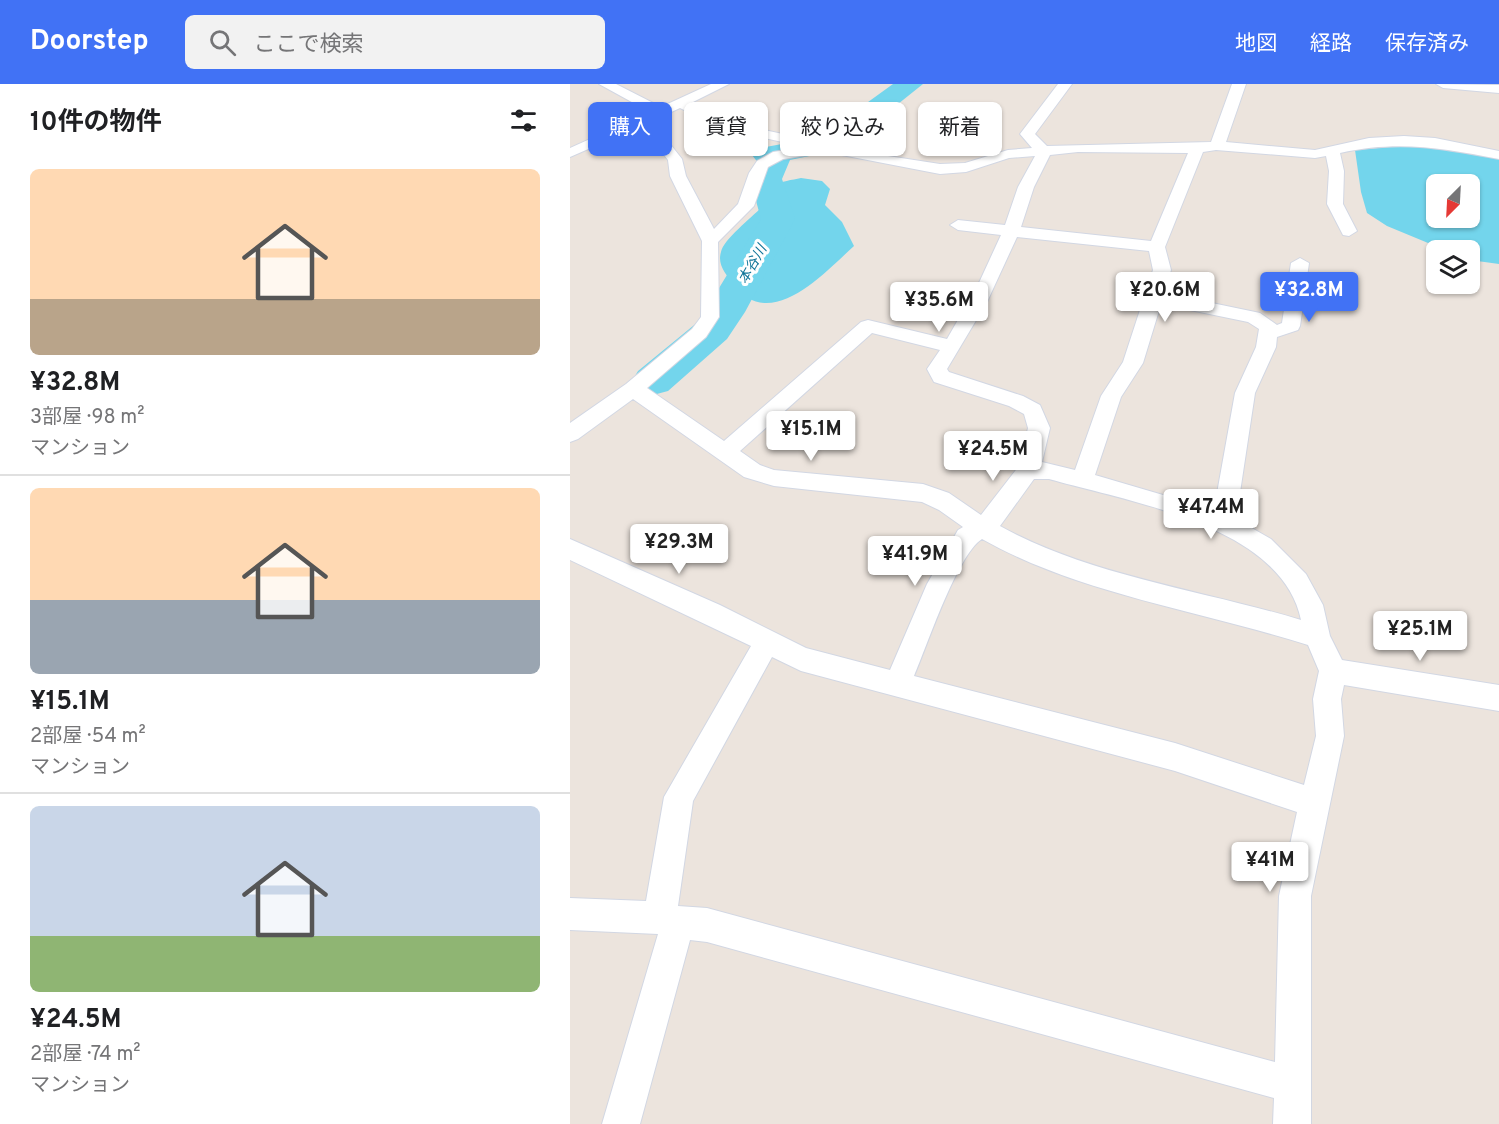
<!DOCTYPE html>
<html lang="ja">
<head>
<meta charset="utf-8">
<style>
  body { margin:0; font-family:Overpass,"Noto Sans JP",sans-serif; background:#f2f2f2; color:#202124; height:100vh; display:flex; flex-direction:column; font-size:22px; white-space:nowrap }
  * { box-sizing:border-box; margin:0 }
  p { font-size:20px; color:#757577 }
  .icon { flex:none; width:33px; height:33px; fill:none; stroke:currentColor; stroke-width:2; stroke-linecap:round; stroke-linejoin:round }
  .map { position:relative; flex:1; overflow:hidden }
  .sheet { display:flex; flex-direction:column; background:#fff; width:570px }
  .sheet>* { flex:none }
  .banner { position:absolute; left:18px; top:18px; width:570px; height:54px; display:flex; gap:12px }
  .needle { width:39px; rotate:204deg }
  .tools { position:absolute; left:856px; top:90px; display:grid; gap:12px }
  .tools a { display:grid; place-items:center; width:54px; height:54px; border-radius:9px; background:#fff; box-shadow:0 2px 4px #0004; font-size:30px }
  .price { position:absolute; translate:-50% -51px; padding:0 14px; border-radius:6px; background:#fff; color:#222; font-size:20px; line-height:39px; filter:drop-shadow(0 2px 3px #0008) }
  .price::after { content:''; position:absolute; left:50%; top:36px; width:18px; height:14px; margin-left:-9px; background:inherit; clip-path:polygon(0 0,100% 0,50% 100%) }
  .price.active { background:#4172f5; color:#fff }
  ul { padding:0; list-style:none }
  li { display:grid; align-content:center; gap:12px; height:318px; padding:0 30px }
  li+li { border-top:2px solid #e0e0e0 }
  li span { display:grid; place-items:center; height:186px; border-radius:9px; color:#555 }
  li>.icon { margin-inline-start:auto }
  span .icon { width:108px; height:108px; fill:#fffc; stroke-width:1 }
  li b { font-size:26px }
  h2 { display:flex; justify-content:space-between; align-items:center; height:72px; padding:0 30px; font-size:26px }
  .pill { padding:0 21px; border-radius:9px; background:#fff; box-shadow:0 2px 4px #0004; font-size:21px; line-height:54px }
  .pill.active { background:#4172f5; color:#fff }
  header { display:flex; align-items:center; gap:36px; box-sizing:border-box; height:84px; padding:0 30px; background:#4172f5; color:#fff }
  header strong { font-size:28px }
  nav { display:flex; gap:33px; margin-inline-start:auto; font-size:21px }
  .search { width:420px; height:54px; background:#f2f2f2; display:flex; align-items:center; gap:15px; box-sizing:border-box; padding:0 21px; border-radius:9px; color:#757577; font-size:22px }
  main { display:flex; flex:1; min-height:0 }
  .map>svg:first-child { display:block }
  .water { fill:#73d5ec; fill-rule:evenodd }
  .lines { fill:none; stroke-linecap:round; stroke-linejoin:round }
  .river { fill:#73d5ec; fill-rule:evenodd }
  .street-casing { stroke:#d2d7e3; stroke-width:2 }
  .street { fill:#fff; fill-rule:evenodd }
  .labels { text-anchor:middle; stroke-width:6; stroke-linejoin:round; paint-order:stroke }
  .far-water-label { font-size:14px; font-style:italic; fill:#117599; stroke:#fff }
</style>
</head>
<body>
<header>
<strong>Doorstep</strong>
<div class="search"><svg class="icon" aria-label="search" viewBox="0 0 24 24"><circle cx="10" cy="10" r="6"/><path d="M15 15l6 6"/></svg>ここで検索</div>
<nav><a>地図</a><a>経路</a><a>保存済み</a></nav>
</header>
<main>
<section class="sheet">
<h2>10件の物件<svg class="icon" aria-label="filters" viewBox="0 0 24 24"><path d="M4 7h16M4 17h16"/><circle cx="9" cy="7" r="2"/><circle cx="15" cy="17" r="2"/></svg></h2>
<ul>
<li><span style="background:linear-gradient(#ffd9b3 70%,#b9a48a 0)"><svg class="icon" aria-label="home" viewBox="0 0 24 24"><path d="M3 11l9-7 9 7M6 9v11h12V9"/></svg></span><div><b>¥32.8M</b><p>3部屋 · 98 m²</p><p>マンション</p></div></li>
<li><span style="background:linear-gradient(#ffd9b3 60%,#9aa5b1 0)"><svg class="icon" aria-label="home" viewBox="0 0 24 24"><path d="M3 11l9-7 9 7M6 9v11h12V9"/></svg></span><div><b>¥15.1M</b><p>2部屋 · 54 m²</p><p>マンション</p></div></li>
<li><span style="background:linear-gradient(#c9d6e8 70%,#8fb573 0)"><svg class="icon" aria-label="home" viewBox="0 0 24 24"><path d="M3 11l9-7 9 7M6 9v11h12V9"/></svg></span><div><b>¥24.5M</b><p>2部屋 · 74 m²</p><p>マンション</p></div></li>
</ul>
</section>
<div class="map">
<svg width="929" height="1040" viewBox="0 0 929 1040">
  <rect width="100%" height="100%" fill="#ece4dd"/>
  <path class="water" d="M854,60L929,75V180L900,176V166H875L817,142L797,129L791,108L785,66ZM867,100H900V134H867Z
    M231,94L252,97L260,105L255,121L272,138L284,162C254,189 200,250 163,200C156,190 147,181 151,168C153,156 182,133 191,124C197,117 197,107 204,102C211,97 222,96 231,94Z"/>
  <g class="lines">
    <path class="river" d="M323,0H353L273,64L262,67L251,64L247,58L251,52Z
      M233,56L244,59L248,65L244,71L220,76L212,95L225,135L175,228L157,255L98,307L83,311L68,307L62,297L68,287L129,237L191,135L180,95L189,80L182,71L186,65Z"/>
    <g class="street-casing">
      <path id="street" d="M29,0H46L91,23L141,0H159L121,19L162,39L305,70L370,80L395,79L438,66L462,64L450,50L488,0H502L465,50L477,62L641,58L662,0H676L656,58L745,66L799,54L834,52L865,54L929,67V75C872,64 828,56 770,69L774,87L773,120L787,147L779,152L773,151L757,120L759,87L756,72L745,74L646,66L633,68L595,163L601,186L594,209L690,229L707,241L712,239L721,179L730,174L739,179L730,242L728,246L707,253L706,263L685,309L666,435L701,455L736,490L753,521L760,552L772,576L929,601V627L774,601L771,615L774,652L741,812V1040H703L704,1014L137,858L120,856L70,1040H32L88,850L0,846V814L76,817L94,713L181,562L0,476V455L150,521L236,564L320,586L357,500L388,446L393,443L369,426L352,418L204,402L174,393L63,315L8,355L0,358V339L56,300L122,245L131,233L132,157L100,92L98,76L71,42L0,73V64L80,28ZM110,24L153,45L235,63L203,68L187,77L179,89L168,120L144,145L116,92L112,75L82,37ZM251,67L370,90L396,88L439,74L465,72L448,103L435,141L388,136L380,141L388,146L431,151L408,201L377,255L298,236L291,238L154,357L77,304L136,253L149,233L148,158L184,122L198,83L213,75L244,70ZM508,68L618,69L581,157L451,143L464,103L480,71ZM447,153L579,167L583,186L553,278L531,312L505,386L472,378L480,344L470,321L453,312L379,288L377,285L417,218ZM591,220L678,238L689,245L686,263L665,309L644,426L525,391L551,313L573,279ZM302,249L370,266L357,285L364,298L439,322L454,330L458,344L449,382L411,431L379,409L353,400L204,386L190,381L170,367ZM464,395H479C555,417 712,441 731,536C633,506 520,492 430,442ZM412,455C509,510 631,527 738,561L749,587L743,615L746,652L734,701L605,659L344,592C357,562 387,471 412,455ZM202,573L231,587L605,687L727,728L709,812L705,978L137,824L108,822L123,717Z
        M866,0L929,1V9L873,4Z"/>
    </g>
    <use href="#street" class="street"/>
  </g>
  <g class="labels">
    <g class="far-water-label">
      <text transform="translate(182 180) rotate(-60)" y="5">本谷川</text>
    </g>
  </g>
</svg>
<div class="tools">
<a><svg class="needle" viewBox="-14 -14 28 28"><path d="M0-13l5 13h-10z" fill="#e53935"/><path d="M0 13l5-13h-10z" fill="#757577"/></svg></a>
<a><svg class="icon" aria-label="layers" viewBox="0 0 24 24"><path d="M12 4l9 5-9 5-9-5zM3 14l9 5 9-5"/></svg></a>
</div>
<b class="price" style="left:595px;top:239px">¥20.6M</b>
<b class="price active" style="left:739px;top:239px">¥32.8M</b>
<b class="price" style="left:369px;top:249px">¥35.6M</b>
<b class="price" style="left:241px;top:378px">¥15.1M</b>
<b class="price" style="left:423px;top:398px">¥24.5M</b>
<b class="price" style="left:641px;top:456px">¥47.4M</b>
<b class="price" style="left:109px;top:491px">¥29.3M</b>
<b class="price" style="left:345px;top:503px">¥41.9M</b>
<b class="price" style="left:850px;top:578px">¥25.1M</b>
<b class="price" style="left:700px;top:809px">¥41M</b>
<div class="banner">
<a class="pill active">購入</a>
<a class="pill">賃貸</a>
<a class="pill">絞り込み</a>
<a class="pill">新着</a>
</div>
</div>
</main>
</body>
</html>
